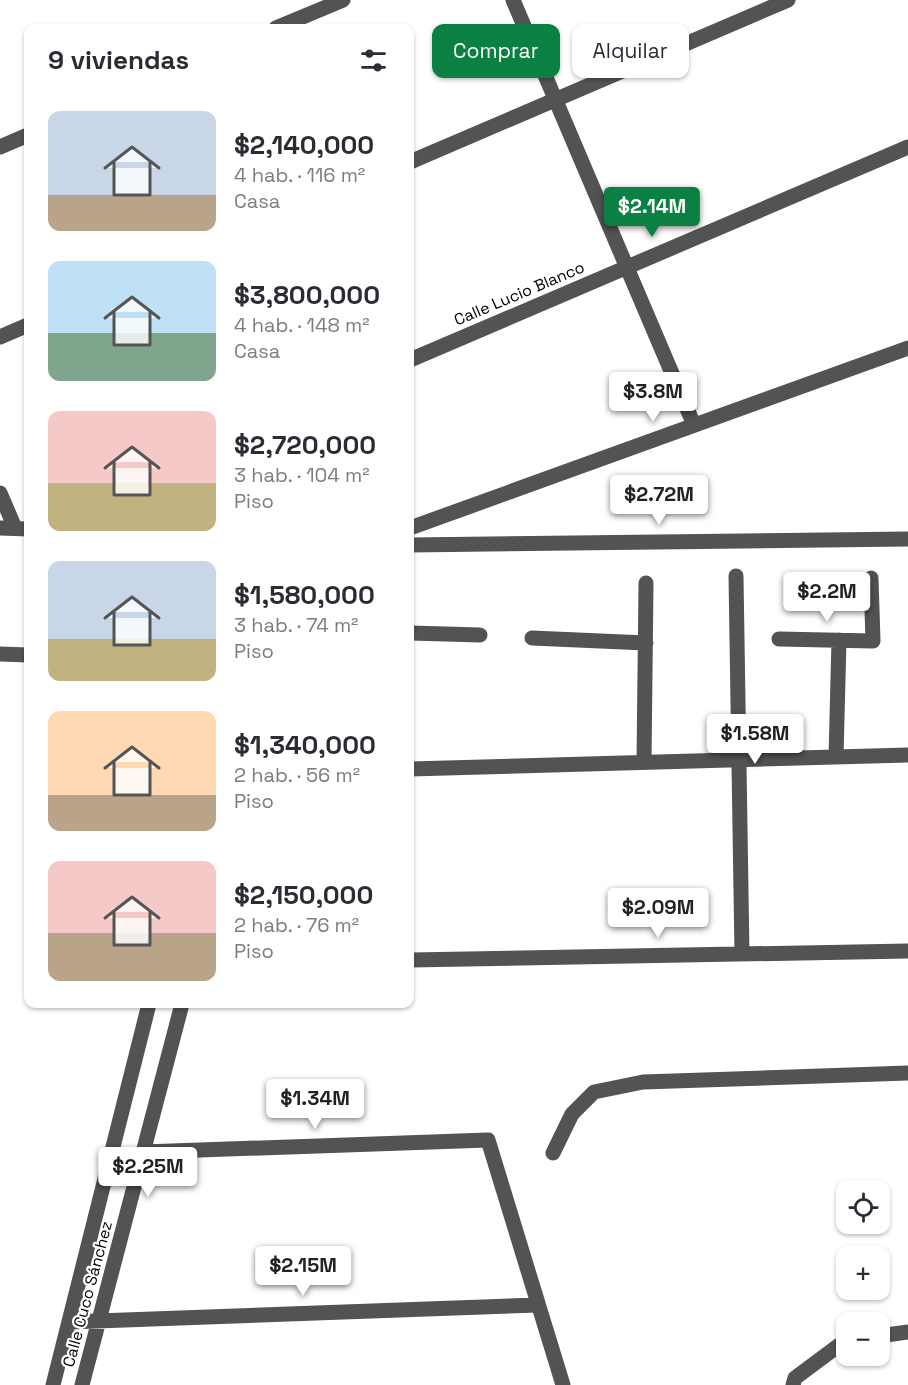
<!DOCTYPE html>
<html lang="es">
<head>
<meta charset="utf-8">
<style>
  body { margin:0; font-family:"Space Grotesk",sans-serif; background:#f2f2f3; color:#2b2b33; height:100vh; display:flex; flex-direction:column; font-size:22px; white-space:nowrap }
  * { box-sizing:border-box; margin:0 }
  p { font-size:20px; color:#7c7c81 }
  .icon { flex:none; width:33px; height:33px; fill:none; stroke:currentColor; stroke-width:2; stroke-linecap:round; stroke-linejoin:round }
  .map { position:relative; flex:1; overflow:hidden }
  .panel { position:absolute; left:24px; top:24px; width:390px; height:984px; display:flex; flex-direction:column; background:#fff; border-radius:12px; box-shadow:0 2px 4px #0004 }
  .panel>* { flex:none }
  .guide { position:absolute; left:432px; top:24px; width:386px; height:54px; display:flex; gap:12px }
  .tools { position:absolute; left:836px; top:1180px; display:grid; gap:12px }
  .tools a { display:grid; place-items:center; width:54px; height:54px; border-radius:12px; background:#fff; box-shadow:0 2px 4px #0004; font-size:30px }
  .price { position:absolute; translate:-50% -51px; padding:0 14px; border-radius:6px; background:#fff; color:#222; font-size:20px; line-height:39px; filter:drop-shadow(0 2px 3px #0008) }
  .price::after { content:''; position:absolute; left:50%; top:36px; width:18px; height:14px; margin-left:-9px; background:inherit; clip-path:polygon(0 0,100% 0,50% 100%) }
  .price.on { background:#0b8043; color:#fff }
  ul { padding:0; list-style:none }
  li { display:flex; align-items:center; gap:18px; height:150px; padding:0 24px }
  li span { display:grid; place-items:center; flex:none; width:168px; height:120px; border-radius:12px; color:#555 }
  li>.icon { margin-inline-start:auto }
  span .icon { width:72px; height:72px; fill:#fffc; stroke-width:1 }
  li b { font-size:26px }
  h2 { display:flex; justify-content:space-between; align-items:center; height:72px; padding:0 24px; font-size:26px }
  .pill { padding:0 21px; border-radius:12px; background:#fff; box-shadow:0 2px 4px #0004; font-size:21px; line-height:54px }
  .pill.on { background:#0b8043; color:#fff }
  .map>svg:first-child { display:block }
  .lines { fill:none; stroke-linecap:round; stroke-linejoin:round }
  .minor { stroke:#535353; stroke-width:15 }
  .labels { text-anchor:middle; stroke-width:4.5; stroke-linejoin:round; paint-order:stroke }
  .street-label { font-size:16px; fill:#000; stroke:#fff }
</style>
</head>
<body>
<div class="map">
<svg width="908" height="1385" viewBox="0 0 908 1385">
  <rect width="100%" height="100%" fill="#fff"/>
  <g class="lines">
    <path class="minor" d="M513,0L694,425
      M276,28L343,0
      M0,147L28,135
      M410,162L788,0
      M0,337L28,325
      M410,360L908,147
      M0,493L15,528
      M0,528L28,529
      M410,528L908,348
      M410,545L908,539
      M736,576L742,954
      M410,633L480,635
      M532,638L646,643
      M779,639L873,641L871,578
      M0,654L28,655
      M836,757L839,640
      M644,762L646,583
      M410,769L908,755
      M410,960L908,951
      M143,1152L488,1140L563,1385
      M553,1153L572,1114L594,1092L643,1082L908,1073
      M69,1322L538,1305
      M879,1336L908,1332
      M53,1385L149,1004
      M82,1385L182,1004
      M793,1385L795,1378L846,1340"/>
  </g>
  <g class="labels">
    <g class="street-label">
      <text transform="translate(519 293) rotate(-23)" y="6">Calle Lucio Blanco</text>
      <text transform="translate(87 1294) rotate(-75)" y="6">Calle Cuco Sánchez</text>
    </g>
  </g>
</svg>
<div class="tools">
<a><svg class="icon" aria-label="locate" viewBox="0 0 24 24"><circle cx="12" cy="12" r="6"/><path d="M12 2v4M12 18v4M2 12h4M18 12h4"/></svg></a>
<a>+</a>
<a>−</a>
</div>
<b class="price on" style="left:652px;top:238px">$2.14M</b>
<b class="price" style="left:653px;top:423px">$3.8M</b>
<b class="price" style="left:659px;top:526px">$2.72M</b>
<b class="price" style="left:827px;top:623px">$2.2M</b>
<b class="price" style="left:755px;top:765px">$1.58M</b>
<b class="price" style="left:658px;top:939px">$2.09M</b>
<b class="price" style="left:315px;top:1130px">$1.34M</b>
<b class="price" style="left:148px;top:1198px">$2.25M</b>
<b class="price" style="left:303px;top:1297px">$2.15M</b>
<div class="guide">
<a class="pill on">Comprar</a>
<a class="pill">Alquilar</a>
</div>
<section class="panel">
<h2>9 viviendas<svg class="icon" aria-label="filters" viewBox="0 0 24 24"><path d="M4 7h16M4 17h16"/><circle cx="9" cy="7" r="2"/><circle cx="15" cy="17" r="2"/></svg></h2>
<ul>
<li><span style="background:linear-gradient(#c9d6e8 70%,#b9a48a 0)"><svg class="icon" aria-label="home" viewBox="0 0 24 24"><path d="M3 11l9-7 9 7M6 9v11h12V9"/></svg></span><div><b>$2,140,000</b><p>4 hab. · 116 m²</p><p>Casa</p></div></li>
<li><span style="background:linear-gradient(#bfe0f5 60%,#7fa58c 0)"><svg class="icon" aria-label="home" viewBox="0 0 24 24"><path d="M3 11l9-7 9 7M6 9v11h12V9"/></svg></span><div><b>$3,800,000</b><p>4 hab. · 148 m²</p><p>Casa</p></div></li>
<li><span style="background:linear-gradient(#f6c9c9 60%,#c2b280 0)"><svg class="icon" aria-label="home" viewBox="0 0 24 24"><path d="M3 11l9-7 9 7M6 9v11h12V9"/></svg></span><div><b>$2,720,000</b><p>3 hab. · 104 m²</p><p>Piso</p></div></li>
<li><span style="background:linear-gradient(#c9d6e8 65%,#c2b280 0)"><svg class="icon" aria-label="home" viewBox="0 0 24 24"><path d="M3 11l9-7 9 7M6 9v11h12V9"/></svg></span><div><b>$1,580,000</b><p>3 hab. · 74 m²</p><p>Piso</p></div></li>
<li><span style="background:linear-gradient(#ffd9b3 70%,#b9a48a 0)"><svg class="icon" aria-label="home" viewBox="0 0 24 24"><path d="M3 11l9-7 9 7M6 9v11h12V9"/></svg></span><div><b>$1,340,000</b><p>2 hab. · 56 m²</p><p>Piso</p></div></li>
<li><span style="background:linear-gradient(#f6c9c9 60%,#b9a48a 0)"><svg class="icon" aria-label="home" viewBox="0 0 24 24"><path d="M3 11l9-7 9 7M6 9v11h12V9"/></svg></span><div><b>$2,150,000</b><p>2 hab. · 76 m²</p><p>Piso</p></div></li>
</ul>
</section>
</div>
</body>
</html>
